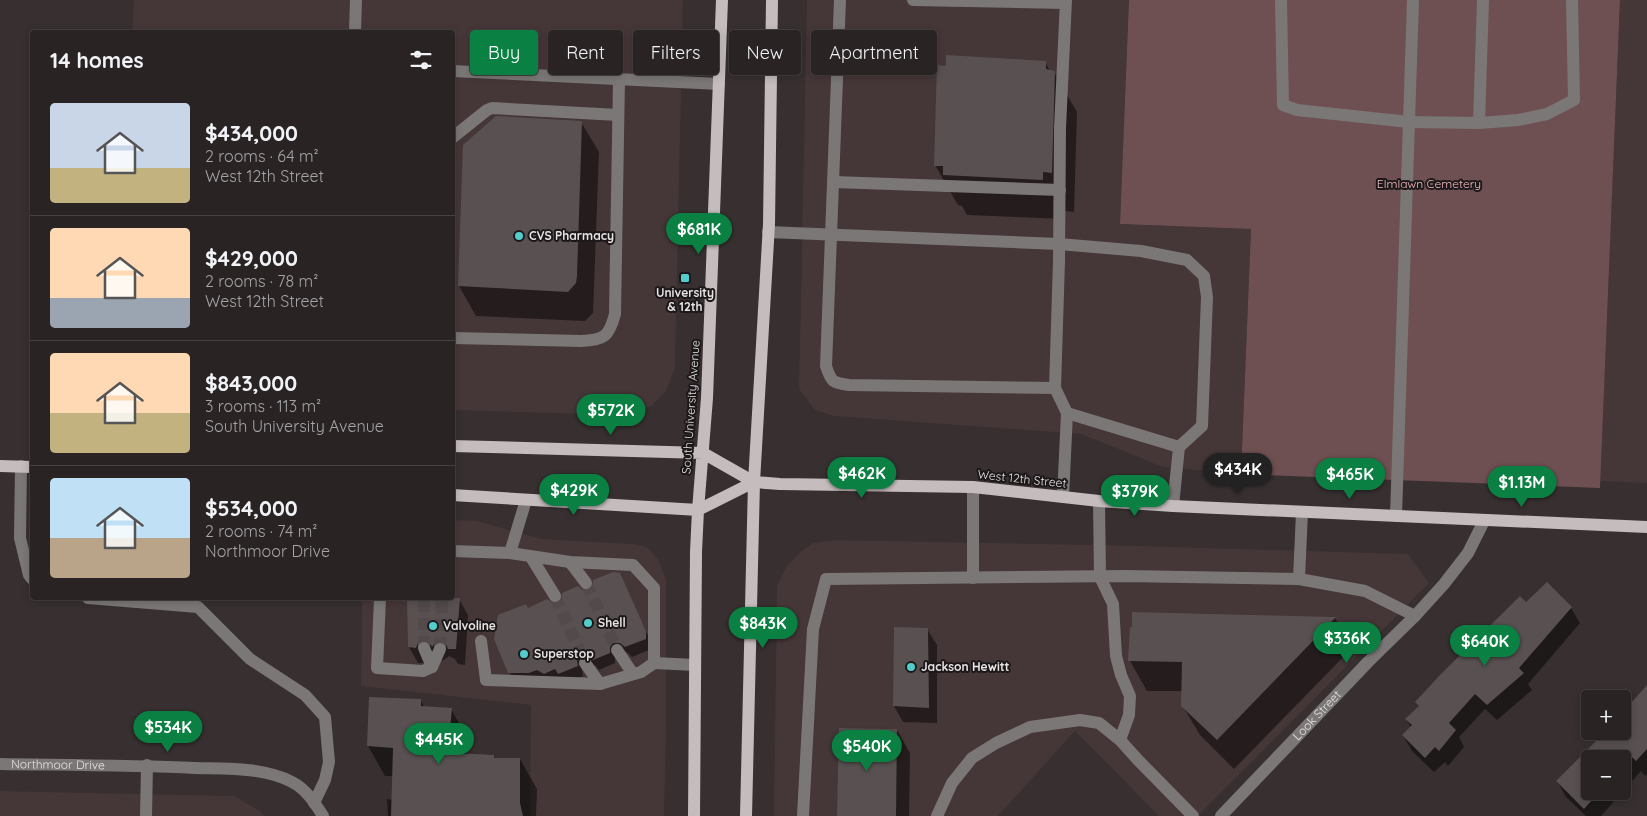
<!DOCTYPE html>
<html lang="en">
<head>
<meta charset="utf-8">
<style>
  body { margin:0; font-family:Quicksand,sans-serif; background:#352f31; color:#f1f3f6; height:100vh; display:flex; flex-direction:column; font-size:19px; white-space:nowrap }
  * { box-sizing:border-box; margin:0 }
  p { font-size:16px; color:#a5a4a6 }
  .icon { flex:none; width:28px; height:28px; fill:none; stroke:currentColor; stroke-width:2; stroke-linecap:round; stroke-linejoin:round }
  .map { position:relative; flex:1; overflow:hidden }
  .details { position:absolute; left:30px; top:30px; width:425px; height:570px; display:flex; flex-direction:column; background:#292324; border-radius:5px; box-shadow:0 2px 8px #0003,0 0 0 1px #454041 }
  .details>* { flex:none }
  .top-card { position:absolute; left:470px; top:30px; width:475px; height:45px; display:flex; gap:10px }
  .tools { position:absolute; left:1581px; top:690px; display:grid; gap:10px }
  .tools a { display:grid; place-items:center; width:50px; height:50px; border-radius:5px; background:#292324; box-shadow:0 2px 8px #0003,0 0 0 1px #454041; font-size:25px }
  .price { position:absolute; translate:-50% -42px; padding:0 11px; border-radius:18px; background:#0b8043; color:#fff; font-size:16px; line-height:32px; filter:drop-shadow(0 1px 2px #0008) }
  .price::after { content:''; position:absolute; left:50%; top:30px; width:15px; height:11px; margin-left:-8px; background:inherit; clip-path:polygon(0 0,100% 0,50% 100%) }
  .price.selected { background:#222; color:#fff }
  ul { padding:0; list-style:none }
  li { display:flex; align-items:center; gap:15px; height:125px; padding:0 20px }
  li+li { border-top:1px solid #454041 }
  li span { display:grid; place-items:center; flex:none; width:140px; height:100px; border-radius:5px; color:#555 }
  li>.icon { margin-inline-start:auto }
  span .icon { width:60px; height:60px; fill:#fffc; stroke-width:1 }
  li b { font-size:21px }
  h2 { display:flex; justify-content:space-between; align-items:center; height:60px; padding:0 20px; font-size:21px }
  .tag { padding:0 18px; border-radius:5px; background:#292324; box-shadow:0 2px 8px #0003,0 0 0 1px #454041; font-size:18px; line-height:45px }
  .tag.selected { background:#0b8043; color:#fff }
  .map>svg:first-child { display:block }
  .built { fill:#453637 }
  .green { fill:#6e5052 }
  .shadow { fill:#0007; fill-rule:evenodd }
  .building { fill:#595151 }
  .lines { fill:none; stroke-linecap:round; stroke-linejoin:round }
  .minor-tunnel { stroke:#524a4b; stroke-width:12; stroke-dasharray:12 6; stroke-linecap:butt }
  .minor { stroke:#7b7777; stroke-width:12 }
  .major { stroke:#c5bcbd; stroke-width:12 }
  .poi-dot { fill:#53cdcb; stroke:#1c1819; stroke-width:2 }
  .labels { text-anchor:middle; stroke-width:4; stroke-linejoin:round; paint-order:stroke }
  .park-label { font-size:12px; fill:#f8bbc0; stroke:#1c1819 }
  .poi-label { font-size:12px; font-weight:bold; fill:#e8e3e3; stroke:#1c1819; text-anchor:start }
  .street-label { font-size:12px; fill:#e8e3e3; stroke:#1c1819 }
</style>
</head>
<body>
<div class="map">
<svg width="1647" height="816" viewBox="0 0 1647 816">
  <rect width="100%" height="100%" fill="#372f30"/>
  <path class="built" d="M134,0H683L675,368L666,391L651,406L634,413L622,415L453,410L452,32H132Z
    M807,0H1129L1120,224L1251,229L1241,474L1163,467L1081,434L834,416L815,410L799,389Z
    M1620,0H1647V483L1600,481Z
    M453,520L477,521L542,539L633,544L647,547L658,559L666,580V726L664,816H530L531,705L361,686L362,598H452Z
    M836,540L1141,546L1408,554L1429,583L1198,816H1159L1075,731L998,816H774L777,586L786,567L799,553L813,543Z
    M0,791L234,796L260,811L264,816H0Z"/>
  <path class="green" d="M1129,0H1620L1600,488L1241,474L1251,229L1120,224Z"/>
  <path class="shadow" d="M1045,62L1050,71L1054,72L1077,112L1074,212L1065,211V219L967,215L962,206L958,205L935,165L948,67Z
    M581,122L599,152L593,313L585,321L476,316L459,286Z
    M619,574L651,642V649L632,657L627,652L619,653L615,657V663L599,670L595,665L586,666L582,670L583,676L565,684L515,682L509,672L527,609L559,604L582,591L588,592Z
    M411,598H446L459,599L468,615L465,665L458,664L455,659L449,656L442,661L440,658L425,663H418L409,647L408,605Z
    M1526,603L1571,608L1580,623L1528,684L1532,690L1497,720L1485,709L1459,737L1464,747L1448,766L1445,762L1434,772L1412,751L1403,735L1411,727L1406,719L1419,707L1417,703Z
    M1134,614L1335,618L1352,648L1234,769L1200,735L1182,705L1183,691H1147L1130,661Z
    M927,629L937,645V723L903,722L894,706Z
    M1647,687V774L1645,776L1641,771L1601,816H1586L1566,797L1557,781L1622,731ZM1590,759H1622V791H1590Z
    M371,698L420,700L425,708L451,709L468,739L467,755L494,756L495,759H520L537,789L536,816H388L387,799L393,800L394,776H385L368,746Z
    M897,730L910,753L909,816H839Z"/>
  <path class="building" d="M946,55L1046,61V69L1055,71L1052,173L1043,172V180L943,175V166H934L937,65L946,66Z
    M496,116L582,121L577,276L576,283L568,292L458,286L463,145Z
    M613,572L620,573L646,631V639L625,647L620,643H613L610,647V653L593,660L588,655L581,656L577,660L578,666L558,674L555,669L544,674L537,670L529,673H508L494,639L498,615L526,604L528,608L547,599L552,603H559L562,599V593L578,586L582,590L588,591L593,587V580Z
    M1547,582L1572,607L1519,668L1524,673L1487,705L1475,694L1449,723L1456,730L1439,751L1435,747L1425,758L1402,735L1412,725L1405,719L1419,706L1415,702L1441,674L1520,596L1526,602Z
    M407,598H460L456,649H448L446,644L440,641L435,643L432,647L429,642L425,640L418,643L416,648L408,647Z
    M1132,612L1336,617L1217,740L1181,706L1182,662L1128,661L1130,627H1132Z
    M894,627L928,628L929,708L893,706Z
    M1647,685V749L1636,761L1631,756L1622,766V759H1590V791H1600L1584,809L1556,781L1606,731H1622V713Z
    M369,697L421,699V706L452,708L449,741L455,742V753L494,755V758H520V803L523,816H391L393,748L367,746Z
    M839,728L897,729L896,816H837Z"/>
  <g class="lines">
    <path class="minor-tunnel" d="M586,583L617,650
      M555,596L585,663
      M424,648V598
      M440,649L442,598"/>
    <g class="minor">
      <path d="M840,0L826,366C831,382 833,383 849,385L1055,388"/>
      <path d="M913,0L1065,3"/>
      <path d="M1281,0L1283,105L1297,110L1409,122L1479,123L1483,0"/>
      <path d="M355,32L356,0"/>
      <path d="M452,71L719,84"/>
      <path d="M1479,123L1518,120L1547,114L1574,100L1572,0"/>
      <path d="M452,138L487,110L492,108L618,115"/>
      <path d="M834,182L1060,190"/>
      <path d="M768,232L1059,244L1141,251L1187,260L1204,276L1207,297L1202,426L1179,447L1173,506"/>
      <path d="M452,338L581,341C604,340 609,337 615,314L619,79"/>
      <path d="M1067,413L1179,447"/>
      <path d="M21,466L20,538L29,575L32,579"/>
      <path d="M973,487V578"/>
      <path d="M1063,497L1067,413L1055,388L1059,261L1060,128L1066,0"/>
      <path d="M1099,501L1100,577L1113,604L1116,656L1121,675L1130,696L1129,715L1120,740"/>
      <path d="M1396,516L1413,0"/>
      <path d="M452,551L510,553L570,562L633,565L654,588V663L641,672L600,684L486,680L481,641"/>
      <path d="M510,553L526,500"/>
      <path d="M531,557L555,596"/>
      <path d="M570,562L586,583"/>
      <path d="M1299,579L1302,512"/>
      <path d="M88,598L198,607L250,659L305,695L325,717L329,762L325,780L314,803"/>
      <path d="M380,598L377,668L423,671L432,667L440,649"/>
      <path d="M424,648L432,667"/>
      <path d="M617,650L633,674"/>
      <path d="M585,663L600,684"/>
      <path d="M654,663L695,665"/>
      <path id="s1" d="M0,764C65,765 130,765 195,768C227,769 263,767 292,782C306,789 315,803 323,816"/>
      <path d="M146,816L147,765"/>
      <path d="M803,816L813,629L826,579L1126,576L1299,579L1365,591L1415,616"/>
      <path d="M937,816L952,783L972,758L996,743L1030,727L1080,720L1099,723L1120,740L1138,760L1193,816"/>
      <path id="s2" d="M1221,816L1369,661L1415,616L1444,584L1468,553L1484,521"/>
    </g>
    <path class="major" d="M452,446L703,453L754,482L780,484L973,487L1099,501L1173,506L1647,527
      M0,466L32,467
      M452,495L698,510L754,482
      M694,816L696,552L698,510L707,398L722,0
      M746,816L754,482L769,224L772,0"/>
  </g>
  <g class="poi-dot">
    <circle cx="519" cy="236" r="5"/>
    <rect x="680" y="273" width="10" height="10" rx="2.5"/>
    <circle cx="588" cy="623" r="5"/>
    <circle cx="433" cy="626" r="5"/>
    <circle cx="524" cy="654" r="5"/>
    <circle cx="911" cy="667" r="5"/>
  </g>
  <g class="labels">
    <g class="park-label">
      <text x="1429" y="188">Elmlawn Cemetery</text>
    </g>
    <g class="poi-label">
      <text x="529" y="240">CVS Pharmacy</text>
      <text x="685" y="297" text-anchor="middle">University<tspan x="685" dy="14">&amp; 12th</tspan></text>
      <text x="598" y="627">Shell</text>
      <text x="443" y="630">Valvoline</text>
      <text x="534" y="658">Superstop</text>
      <text x="921" y="671">Jackson Hewitt</text>
    </g>
    <g class="street-label">
      <text transform="translate(691 407) rotate(-86)" y="4">South University Avenue</text>
      <text transform="translate(1022 479) rotate(6)" y="4">West 12th Street</text>
      <text dy="4" stroke="none"><textPath href="#s2" startOffset="139">Look Street</textPath></text>
      <text dy="4" stroke="none"><textPath href="#s1" startOffset="58">Northmoor Drive</textPath></text>
    </g>
  </g>
</svg>
<div class="tools">
<a>+</a>
<a>−</a>
</div>
<b class="price" style="left:699px;top:255px">$681K</b>
<b class="price" style="left:611px;top:436px">$572K</b>
<b class="price selected" style="left:1238px;top:495px">$434K</b>
<b class="price" style="left:862px;top:499px">$462K</b>
<b class="price" style="left:1350px;top:500px">$465K</b>
<b class="price" style="left:1522px;top:508px">$1.13M</b>
<b class="price" style="left:574px;top:516px">$429K</b>
<b class="price" style="left:1135px;top:517px">$379K</b>
<b class="price" style="left:763px;top:649px">$843K</b>
<b class="price" style="left:1347px;top:664px">$336K</b>
<b class="price" style="left:1485px;top:667px">$640K</b>
<b class="price" style="left:168px;top:753px">$534K</b>
<b class="price" style="left:439px;top:765px">$445K</b>
<b class="price" style="left:867px;top:772px">$540K</b>
<div class="top-card">
<a class="tag selected">Buy</a>
<a class="tag">Rent</a>
<a class="tag">Filters</a>
<a class="tag">New</a>
<a class="tag">Apartment</a>
</div>
<section class="details">
<h2>14 homes<svg class="icon" aria-label="filters" viewBox="0 0 24 24"><path d="M4 7h16M4 17h16"/><circle cx="9" cy="7" r="2"/><circle cx="15" cy="17" r="2"/></svg></h2>
<ul>
<li><span style="background:linear-gradient(#c9d6e8 65%,#c2b280 0)"><svg class="icon" aria-label="home" viewBox="0 0 24 24"><path d="M3 11l9-7 9 7M6 9v11h12V9"/></svg></span><div><b>$434,000</b><p>2 rooms · 64 m²</p><p>West 12th Street</p></div></li>
<li><span style="background:linear-gradient(#ffd9b3 70%,#9aa5b1 0)"><svg class="icon" aria-label="home" viewBox="0 0 24 24"><path d="M3 11l9-7 9 7M6 9v11h12V9"/></svg></span><div><b>$429,000</b><p>2 rooms · 78 m²</p><p>West 12th Street</p></div></li>
<li><span style="background:linear-gradient(#ffd9b3 60%,#c2b280 0)"><svg class="icon" aria-label="home" viewBox="0 0 24 24"><path d="M3 11l9-7 9 7M6 9v11h12V9"/></svg></span><div><b>$843,000</b><p>3 rooms · 113 m²</p><p>South University Avenue</p></div></li>
<li><span style="background:linear-gradient(#bfe0f5 60%,#b9a48a 0)"><svg class="icon" aria-label="home" viewBox="0 0 24 24"><path d="M3 11l9-7 9 7M6 9v11h12V9"/></svg></span><div><b>$534,000</b><p>2 rooms · 74 m²</p><p>Northmoor Drive</p></div></li>
</ul>
</section>
</div>
</body>
</html>
